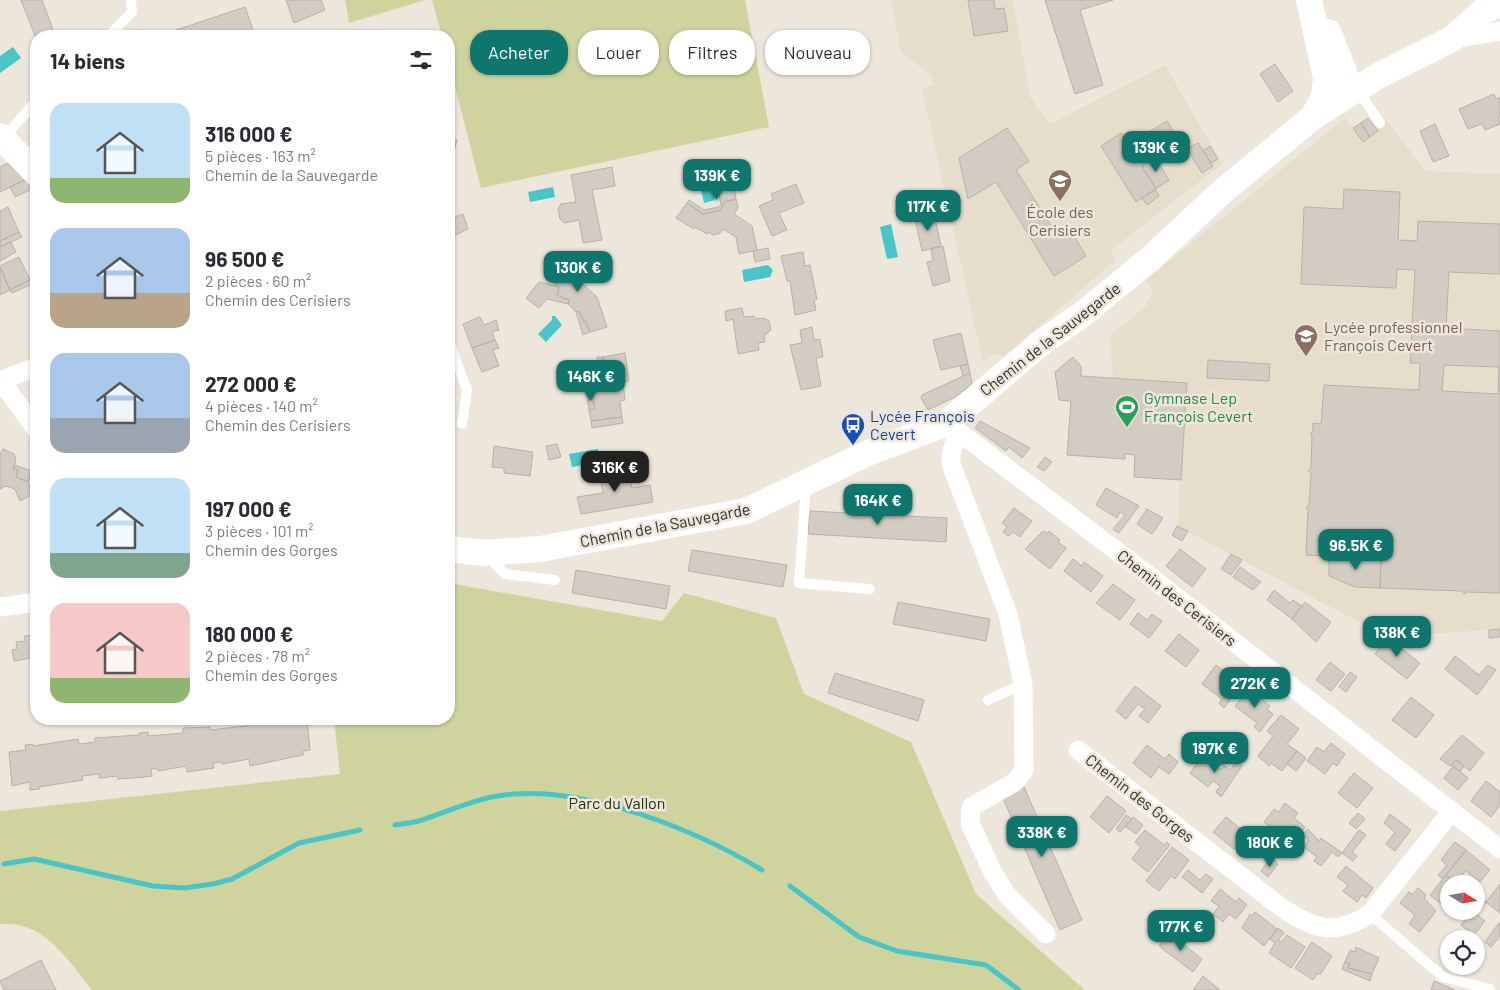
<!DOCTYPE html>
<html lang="fr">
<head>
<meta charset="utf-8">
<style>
  body { margin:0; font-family:Barlow,sans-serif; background:#f7f7f7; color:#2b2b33; height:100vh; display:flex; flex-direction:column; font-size:19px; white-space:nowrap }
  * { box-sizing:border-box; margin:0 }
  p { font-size:16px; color:#7c7c81 }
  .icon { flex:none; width:28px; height:28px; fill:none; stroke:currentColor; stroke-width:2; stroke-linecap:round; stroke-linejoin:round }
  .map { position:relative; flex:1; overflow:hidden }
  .drawer { position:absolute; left:30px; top:30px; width:425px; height:695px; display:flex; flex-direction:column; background:#fff; border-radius:20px; box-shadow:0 1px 4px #0004 }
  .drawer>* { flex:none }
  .banner { position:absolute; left:470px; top:30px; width:475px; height:45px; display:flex; gap:10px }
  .needle { width:32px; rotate:101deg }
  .controls { position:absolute; left:1440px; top:875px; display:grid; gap:10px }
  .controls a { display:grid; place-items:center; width:45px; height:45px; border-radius:50%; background:#fff; box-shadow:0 1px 4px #0004; font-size:25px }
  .price { position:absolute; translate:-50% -42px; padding:0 11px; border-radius:10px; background:#0f766e; color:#fff; font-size:16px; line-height:32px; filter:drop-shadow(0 1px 2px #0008) }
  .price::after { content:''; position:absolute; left:50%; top:30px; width:15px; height:11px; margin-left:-8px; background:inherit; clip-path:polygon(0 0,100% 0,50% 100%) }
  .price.on { background:#222; color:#fff }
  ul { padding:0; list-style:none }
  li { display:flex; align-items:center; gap:15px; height:125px; padding:0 20px }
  li span { display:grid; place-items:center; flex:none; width:140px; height:100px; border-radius:15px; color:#555 }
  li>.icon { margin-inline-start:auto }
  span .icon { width:60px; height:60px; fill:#fffc; stroke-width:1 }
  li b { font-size:21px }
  h2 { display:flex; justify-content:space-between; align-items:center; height:60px; padding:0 20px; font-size:21px }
  .tag { padding:0 18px; border-radius:20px; background:#fff; box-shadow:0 1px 4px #0004; font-size:18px; line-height:45px }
  .tag.on { background:#0f766e; color:#fff }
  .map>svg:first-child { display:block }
  .built { fill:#e7ddcb }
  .green { fill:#cfd49e }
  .water { fill:#4ac4c6 }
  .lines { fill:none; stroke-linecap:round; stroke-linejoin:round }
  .stream { stroke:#4ac4c6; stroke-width:5 }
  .building { fill:#d3ccc2; stroke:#b7b1a7; fill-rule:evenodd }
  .lane { stroke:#fff; stroke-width:10 }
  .street { stroke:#fff; stroke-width:19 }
  .secondary { stroke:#fff; stroke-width:26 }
  .labels { text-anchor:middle; stroke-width:5; stroke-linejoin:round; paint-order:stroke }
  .education-label { font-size:16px; fill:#785e54; stroke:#ece6db }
  .street-label { font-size:16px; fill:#32302b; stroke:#ece6db }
  .leisure-label { font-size:16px; fill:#27864d; stroke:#ece6db; text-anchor:start }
  .transit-label { font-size:16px; fill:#164399; stroke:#ece6db; text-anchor:start }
  .park-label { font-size:16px; fill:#2b2c07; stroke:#ece6db }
</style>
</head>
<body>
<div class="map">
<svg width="1500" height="990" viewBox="0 0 1500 990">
  <rect width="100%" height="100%" fill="#ece6db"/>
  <path class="built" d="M891,0H1013L1030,97L1050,124L1165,65L1222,164L1110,251L1116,260L1004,356L993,354L983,363L922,89L933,85L932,75L901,53Z
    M1345,118L1363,142L1377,131L1375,128L1385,119L1426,171L1500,174V629L1388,637L1177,526L1187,383L1113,378L1110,336L1146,306L1153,291L1146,280Z"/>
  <path class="green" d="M345,0H425L349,23Z
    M432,0H745L769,127L481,188L449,63V36H442Z
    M449,583L662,621L684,593L776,618L804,694L911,742L976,894L1085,990H92C68,960 44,920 0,924V811L340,774L334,719H449Z"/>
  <path class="water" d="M13,47L21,58L0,73V56Z
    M710,174L715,200L704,203L698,176Z
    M553,187L555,197L530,202L528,192Z
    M891,224L898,257L887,259L880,227Z
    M768,265L773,270L770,277L744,282L742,270Z
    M552,316H555L562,325L546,342L538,334L552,320Z
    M598,449L601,462L572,467L569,454Z"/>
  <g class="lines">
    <path class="stream" d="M395,825C405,823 416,823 425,819C454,809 482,796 513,794C591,788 696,830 762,870
      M4,864L34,859L153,886L184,888L213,884L232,879L299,843L360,830
      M790,886L859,937L897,951L986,965L1019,990"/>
  </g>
  <path class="building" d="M21,0H42L55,35L36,36V38Z
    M286,0H321L325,10L294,23Z
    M968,0H994L995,9L1004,8L1008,31L974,36Z
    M1045,0H1113L1080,10L1103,85L1075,94Z
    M245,7L255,35L252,36H158Z
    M1275,64L1293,91L1278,102L1260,74Z
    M1494,94L1496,99L1500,97V116L1498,117L1500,124L1485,130L1482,124L1468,129L1459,109Z
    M1368,118L1378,131L1370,137L1361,123Z
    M1167,121L1179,141L1142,166L1156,189L1136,202L1101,146L1121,133L1128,145Z
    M1361,123L1370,137L1363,142L1353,128Z
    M1435,124L1449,156L1433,162L1420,131Z
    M1007,128L1029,161L1016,170L1055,232L1067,225L1086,256L1054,276L996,182L968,199L959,158Z
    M449,138L457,140L450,167H449Z
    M1198,143L1213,166L1202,173L1187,149Z
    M1210,146L1218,159L1211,163L1203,151Z
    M1155,157L1169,180L1156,189L1142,166Z
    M8,163L25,180L0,192V167Z
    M612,167L615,186L592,190L602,240L583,243L579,220L564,223L560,219L558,209L561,204L576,202L571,175Z
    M25,180L34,188L15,197L10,187Z
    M796,184L804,203L779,213L787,230L772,236L759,206L773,200L771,194Z
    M734,188L736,199L724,202L721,210L703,214L687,203L689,200L704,210L719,207L721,204L718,192Z
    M1155,189L1159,196L1147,205L1142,198Z
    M1344,189L1400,192L1398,240L1417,241L1418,221L1500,224V274L1449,272L1446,328L1500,331V593L1467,592L1465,594L1462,591L1380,588L1381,559L1306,555L1308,510L1306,507L1309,505L1311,474L1308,471L1311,468L1312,436L1310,434L1313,431V423L1321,424L1324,385L1419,390L1420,363H1410L1415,270L1397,269L1396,288L1301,284L1304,207L1343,209ZM1444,365L1499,367L1498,394L1442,391Z
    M736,199L738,208L734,214L752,226L757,250L739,254L736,237L723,229L720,233L713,235L708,232L707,234L695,227L694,229L676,218L687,203L703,214L721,210L724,202Z
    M8,207L19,232L0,241V211Z
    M463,214L468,229L449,238V219Z
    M934,214L941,246L922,251L915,219Z
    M19,232L22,237L0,247V241Z
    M11,242L16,252L0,261V247Z
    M943,246L950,281L933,286L927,262L933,261L931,249Z
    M768,248L770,259L755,262L753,251Z
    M803,252L805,266L810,265L817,299L814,300L816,310L795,315L790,281H787L781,256Z
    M556,255L579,259L575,280L584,285L597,297L607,327L590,332L579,311L576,312L568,304L569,300L557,295L559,287L555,286L558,275L552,273Z
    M19,257L30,280L10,290L0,266Z
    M0,268L10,290L0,295Z
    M30,280L32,284L12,293L10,290Z
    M539,282L559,287L557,295L569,300L568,304L547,299L539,308L526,298Z
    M742,308L744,317L754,316L755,319L764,318L769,321L771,330L764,336L765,342L758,343L759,350L738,354L733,319L726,321L725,311Z
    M579,311L583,322L586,321L590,332L583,335L576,312Z
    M480,317L484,325L496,320L499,330L492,332L495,340L472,348L463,324Z
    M812,327L814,340L820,339L823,357L816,358L821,386L801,390L790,345L802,343L800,330Z
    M961,333L968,364L941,370L933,340Z
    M495,340L499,348L493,350L499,366L482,372L472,348Z
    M625,353L629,381L623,382L625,400L620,401L622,417L591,421L589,410L595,409L592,394L597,393L595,382L600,381L599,371L605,370L603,357Z
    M597,357H603L605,370L599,371Z
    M1073,357L1081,366V376L1187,383L1181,480L1134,477L1135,455L1125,454V459L1067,455L1071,401L1059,400L1055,372Z
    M1208,360L1270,364L1269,381L1207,378Z
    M968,364L970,373L963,376L960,366Z
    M970,373L972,384L955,397L928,410L921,398L922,395Z
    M592,394L595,409L589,410L587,395Z
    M622,417L623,423L592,428L591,421Z
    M980,421L1030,448L1022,458L1009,447L1006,451L975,428Z
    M557,444L561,457L549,460L546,446Z
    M494,446L533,452L530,476L504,473V468L492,467Z
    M3,449L14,454L16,460L13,469L18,470L16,477L28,482L33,494L20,501L15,489L6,486L0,489V454Z
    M1045,457L1052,462L1044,471L1037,467Z
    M15,465L32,471L28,482L16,477L18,470L13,469Z
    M628,466L632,488L650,485L653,502L581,514L577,497L603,493L599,471Z
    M1106,488L1139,506L1119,533L1113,529L1125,515L1120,512L1117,518L1096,505Z
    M1014,508L1032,521L1020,537L1013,532L1008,536L1003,532L1007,527L1002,523Z
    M1147,509L1163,518L1152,534L1137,524Z
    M809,511L947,518L946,542L808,534Z
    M1177,526L1188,531L1182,541L1172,535Z
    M1043,531L1047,533L1049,531L1060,540L1058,542L1066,548L1050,569L1025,549Z
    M1180,549L1206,569L1192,587L1166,566Z
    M692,550L787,565L783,587L688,571Z
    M1231,554L1242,560L1231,575L1221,569Z
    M1329,557L1381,559L1380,588L1355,587L1329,576Z
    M1073,559L1082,566L1084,562L1103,576L1091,592L1064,571Z
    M1240,567L1261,582L1253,590L1233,577Z
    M576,570L670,586L666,609L572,593Z
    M1113,584L1135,600L1120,620L1096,603Z
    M1274,590L1290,603L1293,600L1302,606L1292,619L1267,600Z
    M898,602L990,619L986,641L893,624Z
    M1305,602L1331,622L1316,642L1292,619Z
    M1138,613L1147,620L1152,614L1162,621L1149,638L1130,624Z
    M1500,629V637L1489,638V630Z
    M1179,634L1199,650L1186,667L1165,651Z
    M36,635V657L14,661L12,650L17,649L16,642L25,641L24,636Z
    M1409,636L1404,645L1388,637Z
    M1388,637L1403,645L1401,648L1420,663L1407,679L1375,654Z
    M1455,656L1479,675L1488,665L1496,670L1477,695L1445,669Z
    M1330,662L1345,674L1331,691L1316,680Z
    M1216,665L1241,685L1224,708L1219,703L1222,699L1202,684Z
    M1350,672L1357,677L1346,692L1339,687Z
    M835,673L924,700L918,721L828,693Z
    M1135,686L1161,706L1148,723L1139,716L1145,709L1138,704L1126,719L1116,711Z
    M1249,689L1270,706L1267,709L1273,714L1260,732L1254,727L1257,723L1235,706Z
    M1411,697L1434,715L1416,738L1392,720Z
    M1281,715L1299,729L1287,744L1297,751L1282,771L1271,763L1269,766L1258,756L1273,736L1267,731Z
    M285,719L307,720L310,750L303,751V755L250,766L249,759L222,764L221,762L213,763L214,768L187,772L186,766L158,771V769H151L152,776L144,777L118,779L117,776L99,778V774L82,776L83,780L39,787L40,789L30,790V782L12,786L9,752L26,750L25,745L33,744V746L78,739L79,744L95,742V738L139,735V733L148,732V736L183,733V728L210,727V730L246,726V722Z
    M1462,735L1484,753L1470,771L1456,760L1450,766L1440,759Z
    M1331,743L1345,754L1337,766L1333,763L1325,774L1307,761L1317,747L1324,752Z
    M1147,745L1165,759L1169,754L1178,762L1169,774L1159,767L1151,778L1133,763Z
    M1297,751L1306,758L1296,771L1287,764Z
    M1206,752L1225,766L1221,770L1203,756Z
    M1203,756L1221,770L1225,766L1230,770L1237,762L1242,766L1221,797L1216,792L1220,786L1213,781L1208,787L1190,773Z
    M1456,760L1464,766L1460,772L1451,765Z
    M1453,766L1468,778L1458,790L1444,778Z
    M1354,773L1373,788L1357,808L1338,793Z
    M1486,781L1500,792V805L1491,817L1471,801Z
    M1024,787L1082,920L1060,930L1002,796Z
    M1107,796L1126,811L1109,833L1090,817Z
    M1285,803L1298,813L1294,818L1305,827L1293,845L1279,834L1277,838L1270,833L1273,829L1264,822L1274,809L1279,812Z
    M1358,813L1365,819L1356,829L1349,823Z
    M1390,814L1411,830L1395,851L1386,844L1395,832L1384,823Z
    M1126,815L1132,819L1120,832L1116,829Z
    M1133,817L1143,825L1136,834L1125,826Z
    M1226,817L1246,833L1234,849L1213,832Z
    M1308,829L1319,841L1321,838L1342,853L1338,857L1332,852L1321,866L1314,861L1317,857L1304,847L1309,840L1303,835Z
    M1145,830L1164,845L1167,842L1170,845L1148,872L1132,859L1141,847L1135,842Z
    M1359,830L1366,835L1352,852L1357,856L1353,861L1342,853Z
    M1455,842L1466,850L1443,879L1438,875L1447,865L1441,860Z
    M1172,847L1189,860L1175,879L1171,876L1159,891L1146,881Z
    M1466,850L1490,870L1480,882L1466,871L1456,883L1446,875Z
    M1271,858L1278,864L1268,877L1261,871Z
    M1346,866L1373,888L1366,898L1362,895L1357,902L1343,891L1348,885L1337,877Z
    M1188,870L1200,880L1206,874L1213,879L1202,893L1182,877Z
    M1446,875L1457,884H1449V910L1430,895Z
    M1500,884V913L1486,902Z
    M1418,888L1426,895L1424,898L1436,911L1420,932L1409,924L1415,915L1400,903L1409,892L1413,894Z
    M1220,889L1236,902L1239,898L1247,905L1236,919L1229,914L1223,922L1213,914L1219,906L1211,901Z
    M1482,899L1486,902L1477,915L1473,911H1476V906Z
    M1472,911L1485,921L1474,935L1461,925Z
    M1255,912L1277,929L1264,946L1242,928L1250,914L1252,916Z
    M1499,923L1500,936L1491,947L1485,942Z
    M1278,928L1284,933L1278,940L1281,942L1287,935L1305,947L1291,968L1269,953L1275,943L1270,939Z
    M1169,933L1202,959L1193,972L1159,946Z
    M1312,942L1332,956L1320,975L1318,973L1313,980L1295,968Z
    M1356,947L1379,958L1372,974L1348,968L1350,964L1345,962L1350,950L1355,952Z
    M41,960L56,990H4L0,981Z
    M1345,962L1350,964L1348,968L1372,974L1370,981L1342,969Z
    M1203,976L1220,990H1193Z
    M1434,981L1455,990H1431Z"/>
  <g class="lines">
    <path class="lane" d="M106,36L110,35L132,12L131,0
      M1357,89L1380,123
      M4,138L36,101
      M449,342L467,390L462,424
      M806,486L799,583L870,589
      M487,556L505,574L555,580
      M988,700L1023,684
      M1370,914L1443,977L1490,989"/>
    <path class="street" d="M1452,39L1500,31
      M0,381L36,367
      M1,381L36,429
      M947,423L1147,574L1500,849
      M958,431L951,454V464L1008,614L1023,684L1024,770L1015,782L971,807L970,823L992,871L1007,895L1046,934
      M0,607L36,602
      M1078,750L1282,908C1316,930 1335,936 1370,914L1452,811"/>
    <path class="secondary" d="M1309,0L1326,78L1324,97L1313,117
      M1328,32L1344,71L1350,92
      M0,136L36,173
      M449,549L484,553L540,549L746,511L870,452L947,423L1041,343L1083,314L1151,258L1223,191L1313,117L1376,77L1452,39L1482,12L1500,3"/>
  </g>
  <defs>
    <g id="school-pin" transform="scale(1.25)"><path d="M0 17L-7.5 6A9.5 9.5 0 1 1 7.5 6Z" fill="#8d6e63" stroke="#ece6db"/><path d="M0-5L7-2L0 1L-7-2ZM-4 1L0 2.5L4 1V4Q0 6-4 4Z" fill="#fff"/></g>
    <g id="stadium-pin" transform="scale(1.25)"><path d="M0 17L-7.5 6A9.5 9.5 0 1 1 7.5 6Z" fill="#2e9e5b" stroke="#ece6db"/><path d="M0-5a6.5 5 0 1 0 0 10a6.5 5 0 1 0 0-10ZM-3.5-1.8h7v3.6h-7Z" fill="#fff"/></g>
    <g id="bus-pin" transform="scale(1.25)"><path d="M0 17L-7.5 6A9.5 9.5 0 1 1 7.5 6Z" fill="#1a4fb4" stroke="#ece6db"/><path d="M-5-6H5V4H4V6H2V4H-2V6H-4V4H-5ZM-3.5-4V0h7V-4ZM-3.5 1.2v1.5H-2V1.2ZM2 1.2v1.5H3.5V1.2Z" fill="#fff"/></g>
  </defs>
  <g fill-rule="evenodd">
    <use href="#school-pin" x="1060" y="181"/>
    <use href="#school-pin" x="1306" y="336"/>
    <use href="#stadium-pin" x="1127" y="407"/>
    <use href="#bus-pin" x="853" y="425"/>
  </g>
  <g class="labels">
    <g class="education-label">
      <text x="1060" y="218">École des<tspan x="1060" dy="18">Cerisiers</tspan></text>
      <text x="1324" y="333" text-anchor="start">Lycée professionnel<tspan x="1324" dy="18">François Cevert</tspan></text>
    </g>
    <g class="street-label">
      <text transform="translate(1050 339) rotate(-38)" y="6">Chemin de la Sauvegarde</text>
      <text transform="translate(665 525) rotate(-11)" y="6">Chemin de la Sauvegarde</text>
      <text transform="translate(1177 598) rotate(38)" y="6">Chemin des Cerisiers</text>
      <text transform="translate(1140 798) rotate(38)" y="6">Chemin des Gorges</text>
    </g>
    <g class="leisure-label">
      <text x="1144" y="404">Gymnase Lep<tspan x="1144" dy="18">François Cevert</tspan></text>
    </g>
    <g class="transit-label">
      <text x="870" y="422">Lycée François<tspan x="870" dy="18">Cevert</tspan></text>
    </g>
    <g class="park-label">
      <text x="617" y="809">Parc du Vallon</text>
    </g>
  </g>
</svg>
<div class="controls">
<a><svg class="needle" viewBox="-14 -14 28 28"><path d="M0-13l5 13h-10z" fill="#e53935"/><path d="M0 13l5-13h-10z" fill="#7c7c81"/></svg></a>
<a><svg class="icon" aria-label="locate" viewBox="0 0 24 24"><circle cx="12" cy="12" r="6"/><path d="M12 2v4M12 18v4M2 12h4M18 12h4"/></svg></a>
</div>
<b class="price" style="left:1156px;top:173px">139K €</b>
<b class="price" style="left:717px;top:201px">139K €</b>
<b class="price" style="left:928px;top:232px">117K €</b>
<b class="price" style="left:578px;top:293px">130K €</b>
<b class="price" style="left:591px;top:402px">146K €</b>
<b class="price on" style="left:615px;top:493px">316K €</b>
<b class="price" style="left:878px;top:526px">164K €</b>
<b class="price" style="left:1356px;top:571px">96.5K €</b>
<b class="price" style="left:1397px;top:658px">138K €</b>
<b class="price" style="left:1255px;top:709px">272K €</b>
<b class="price" style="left:1215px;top:774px">197K €</b>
<b class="price" style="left:1042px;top:858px">338K €</b>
<b class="price" style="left:1270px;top:868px">180K €</b>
<b class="price" style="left:1181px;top:952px">177K €</b>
<div class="banner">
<a class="tag on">Acheter</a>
<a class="tag">Louer</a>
<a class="tag">Filtres</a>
<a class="tag">Nouveau</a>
</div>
<section class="drawer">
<h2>14 biens<svg class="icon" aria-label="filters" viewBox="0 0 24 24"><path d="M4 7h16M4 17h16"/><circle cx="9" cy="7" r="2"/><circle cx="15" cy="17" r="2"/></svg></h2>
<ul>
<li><span style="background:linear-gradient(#bfe0f5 75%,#8fb573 0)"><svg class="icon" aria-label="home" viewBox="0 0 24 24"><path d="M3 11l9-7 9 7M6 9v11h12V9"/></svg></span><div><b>316 000 €</b><p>5 pièces · 163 m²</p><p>Chemin de la Sauvegarde</p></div></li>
<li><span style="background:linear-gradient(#a9c7e8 65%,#b9a48a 0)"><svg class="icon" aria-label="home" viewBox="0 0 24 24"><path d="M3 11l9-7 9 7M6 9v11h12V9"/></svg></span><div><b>96 500 €</b><p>2 pièces · 60 m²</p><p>Chemin des Cerisiers</p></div></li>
<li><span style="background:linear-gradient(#a9c7e8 65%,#9aa5b1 0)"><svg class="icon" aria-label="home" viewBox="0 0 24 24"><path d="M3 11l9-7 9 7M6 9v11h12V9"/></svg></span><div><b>272 000 €</b><p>4 pièces · 140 m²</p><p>Chemin des Cerisiers</p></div></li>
<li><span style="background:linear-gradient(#bfe0f5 75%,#7fa58c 0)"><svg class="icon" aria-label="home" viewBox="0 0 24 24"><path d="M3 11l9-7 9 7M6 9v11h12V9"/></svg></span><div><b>197 000 €</b><p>3 pièces · 101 m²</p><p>Chemin des Gorges</p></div></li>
<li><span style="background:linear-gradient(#f6c9c9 75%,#8fb573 0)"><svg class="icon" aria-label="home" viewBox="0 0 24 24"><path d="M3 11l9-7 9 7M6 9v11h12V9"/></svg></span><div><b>180 000 €</b><p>2 pièces · 78 m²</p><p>Chemin des Gorges</p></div></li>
</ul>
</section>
</div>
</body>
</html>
